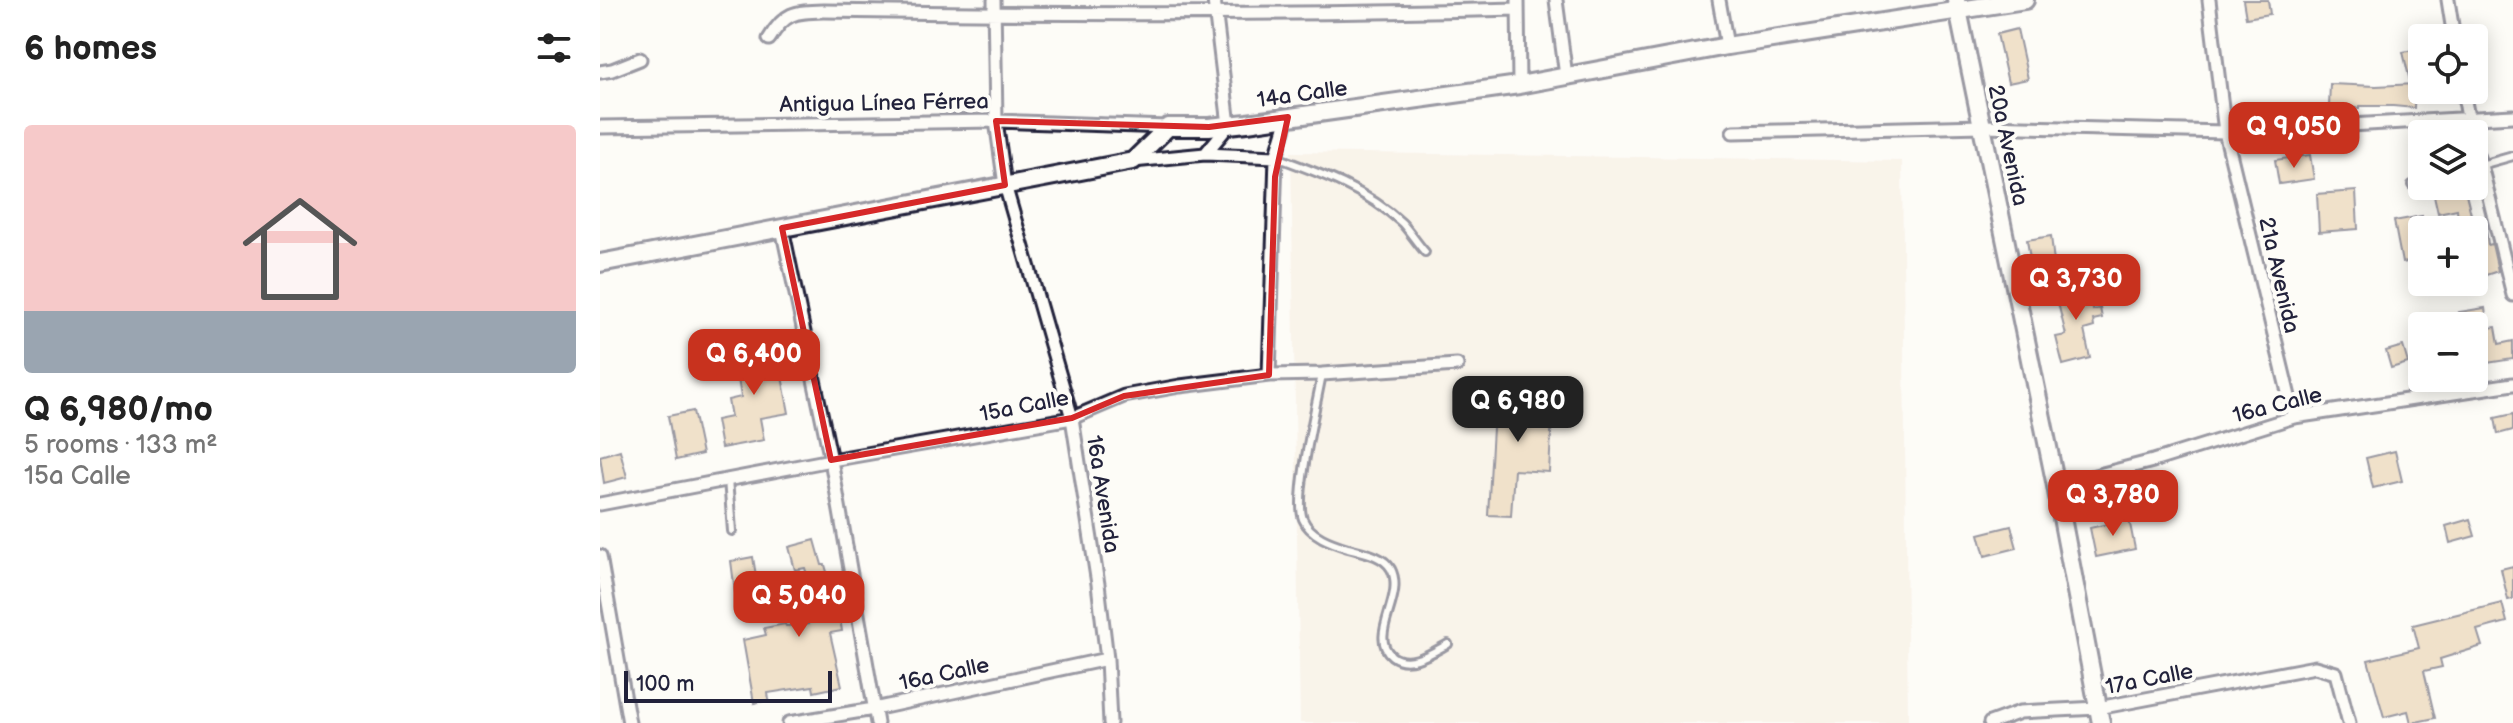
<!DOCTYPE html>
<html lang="en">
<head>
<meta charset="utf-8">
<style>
  body { margin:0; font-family:"Balsamiq Sans",sans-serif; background:#f6f6f6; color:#222; height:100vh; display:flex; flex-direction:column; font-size:30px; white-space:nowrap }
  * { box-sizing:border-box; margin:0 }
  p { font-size:26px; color:#767676 }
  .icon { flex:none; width:44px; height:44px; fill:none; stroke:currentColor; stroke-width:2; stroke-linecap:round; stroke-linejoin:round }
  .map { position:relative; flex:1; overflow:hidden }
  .panel { display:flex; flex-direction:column; background:#fff; width:600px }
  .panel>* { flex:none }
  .buttons { position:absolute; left:1808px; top:24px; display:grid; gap:16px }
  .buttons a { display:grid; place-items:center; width:80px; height:80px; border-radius:8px; background:#fff; box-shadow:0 4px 20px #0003; font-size:40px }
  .scale { position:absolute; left:24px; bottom:20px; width:208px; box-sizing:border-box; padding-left:8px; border:4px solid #22223b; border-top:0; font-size:22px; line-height:28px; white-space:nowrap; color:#22223b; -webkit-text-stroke:6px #fdfcf7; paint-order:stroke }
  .price { position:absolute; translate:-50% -68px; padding:0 18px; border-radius:16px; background:#c8321e; color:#fff; font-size:26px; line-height:52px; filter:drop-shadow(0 2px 4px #0008) }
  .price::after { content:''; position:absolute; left:50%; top:48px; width:24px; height:18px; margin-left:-12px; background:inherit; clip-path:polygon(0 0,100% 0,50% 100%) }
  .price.active { background:#222; color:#fff }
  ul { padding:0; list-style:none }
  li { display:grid; align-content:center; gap:16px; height:424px; padding:0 24px }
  li span { display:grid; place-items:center; height:248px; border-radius:8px; color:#555 }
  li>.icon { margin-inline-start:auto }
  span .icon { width:144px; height:144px; fill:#fffc; stroke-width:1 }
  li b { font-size:34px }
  h2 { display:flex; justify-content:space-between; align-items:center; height:96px; padding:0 24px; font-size:34px }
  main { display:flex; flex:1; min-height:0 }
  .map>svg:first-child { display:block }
  .built { fill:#f4ead9 }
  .building { fill:#dfc093; stroke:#22223b; stroke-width:2 }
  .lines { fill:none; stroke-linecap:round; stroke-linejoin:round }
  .lane-casing { stroke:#22223b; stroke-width:12 }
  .street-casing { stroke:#22223b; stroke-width:17 }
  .secondary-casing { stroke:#22223b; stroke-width:22 }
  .lane { stroke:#fdfcf7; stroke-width:6 }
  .street { stroke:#fdfcf7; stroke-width:11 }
  .secondary { stroke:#fdfcf7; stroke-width:16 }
  .marked { fill:none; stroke:#d62828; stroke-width:6; stroke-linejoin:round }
  .labels { text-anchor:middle; stroke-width:8; stroke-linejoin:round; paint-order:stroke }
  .street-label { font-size:22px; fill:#22223b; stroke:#fdfcf7 }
</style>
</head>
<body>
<main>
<section class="panel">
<h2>6 homes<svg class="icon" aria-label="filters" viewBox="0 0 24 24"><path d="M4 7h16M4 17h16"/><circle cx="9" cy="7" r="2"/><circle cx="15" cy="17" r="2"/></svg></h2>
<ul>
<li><span style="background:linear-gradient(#f6c9c9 75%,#9aa5b1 0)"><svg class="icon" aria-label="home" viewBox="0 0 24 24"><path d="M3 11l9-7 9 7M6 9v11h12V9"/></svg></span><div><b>Q 6,980/mo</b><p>5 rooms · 133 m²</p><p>15a Calle</p></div></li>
</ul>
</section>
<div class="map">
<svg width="1913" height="723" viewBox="0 0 1913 723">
  <rect width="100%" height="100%" fill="#fdfcf7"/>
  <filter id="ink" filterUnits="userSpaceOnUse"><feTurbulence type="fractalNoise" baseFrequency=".0125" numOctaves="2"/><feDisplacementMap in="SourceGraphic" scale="16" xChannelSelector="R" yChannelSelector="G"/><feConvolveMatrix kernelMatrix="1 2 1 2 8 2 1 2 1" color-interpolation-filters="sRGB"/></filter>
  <g filter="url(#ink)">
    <path class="built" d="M691,152L1302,161L1308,723H700Z"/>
    <path class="building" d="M1643,0H1668L1670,14L1646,18Z
      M1417,29L1428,79L1408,83L1397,34Z
      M1822,48V79L1810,81L1803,52Z
      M1730,84L1776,86L1815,84L1814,108L1793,106H1759V108L1729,107Z
      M1710,155L1714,179L1679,184L1675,160Z
      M1851,186H1864L1874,226V222L1885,220L1888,245L1892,244L1898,271L1880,277L1874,260V230H1859L1857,209L1838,213L1833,191Z
      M1756,191L1758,229L1719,232L1717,194Z
      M1822,216L1824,230H1822V259L1802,263L1794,221Z
      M1451,236L1454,262L1431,265L1427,240Z
      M1486,283L1493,310L1500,308L1502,318L1493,320L1494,327L1484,330L1490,358L1463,365L1456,337L1466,335L1455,291Z
      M1885,308L1888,328L1896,327L1899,344L1913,341V359L1874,365V326H1862L1859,312Z
      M176,345L189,413L160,418L164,440L121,448L116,420L131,417L128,400L141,397L134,354Z
      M1803,346L1808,363L1791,368L1786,351Z
      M895,393L953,396L949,472L914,470L911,516L888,515Z
      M93,411L102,454L76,460L68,416Z
      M1913,414V430L1898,434L1895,418Z
      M20,450L27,477L4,483L0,456Z
      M1795,451L1802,481L1773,488L1766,458Z
      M1529,519L1535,549L1496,557L1490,528Z
      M1870,519L1875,536L1850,543L1846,526Z
      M1411,526L1417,548L1385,556L1379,534Z
      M215,540L222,565H225L232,589L234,588L238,605L242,631L230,633L242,686L214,692L213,686L168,693L169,700L154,703L143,640L166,635L164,628L185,624L186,626L208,624L202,596L212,593L205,568L195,570L189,547Z
      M153,557L158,589L135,592L131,561Z
      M1913,566V599L1908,600L1901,569Z
      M1902,603L1907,622L1877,630L1882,646L1840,659L1842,667L1824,671L1835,718L1811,723L1808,711L1784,717L1768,660L1819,648L1813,625Z"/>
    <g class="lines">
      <g class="lane-casing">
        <path id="lane" d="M676,157C720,173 767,190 802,223C810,232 817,243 825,252
          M1881,165L1913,156
          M1812,185L1822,183
          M722,374C717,402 694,498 703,519C710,536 732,543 748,548C762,552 783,555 791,569C806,597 767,636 792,656C809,669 833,652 848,644
          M128,479L132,531"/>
      </g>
      <g class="street-casing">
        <path id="street" d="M394,0L396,121L405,185L472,418L498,584L507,659L510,723
          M918,0L919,85
          M956,0L966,76
          M1119,0L1127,46
          M1609,0L1625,132L1694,417
          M1848,0L1854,38
          M169,39C185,12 194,12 224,11C455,15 687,15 918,9
          M0,72L12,70L40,59
          M1863,90L1871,134
          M0,127L396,121L568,127
          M1133,132L1383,126L1625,132L1913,116
          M1874,148L1881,165L1913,295
          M605,154L629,125L614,0
          M676,157L688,117
          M533,161L605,154L676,157L669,375
          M182,228L231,460L277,723
          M1456,486L1553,461L1694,417L1913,384
          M0,504L231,460L472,418L524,396L580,386L669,375L722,374L857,365
          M0,556L29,723
          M189,723L274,709L507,659
          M1390,723L1420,712L1498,708L1715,667L1736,673L1749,723"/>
      </g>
      <g class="secondary-casing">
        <path id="secondary" d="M1356,0L1456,486L1501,723
          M0,263L533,161L568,127H609L647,123L919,85L1127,46L1425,0"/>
      </g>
      <use href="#lane" class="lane"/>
      <use href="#street" class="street"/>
      <use href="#secondary" class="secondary"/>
    </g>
  </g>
  <path d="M0 0H1913V723H0ZM688,117L675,177L669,375L524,396L472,418L231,460L182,228L405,185L396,121L609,127Z" fill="#fdfcf7" fill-opacity=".55" fill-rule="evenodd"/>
  <path class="marked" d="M688,117L675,177L669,375L524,396L472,418L231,460L182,228L405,185L396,121L609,127Z"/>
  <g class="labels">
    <g class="street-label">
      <text transform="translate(702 93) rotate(-8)" y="8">14a Calle</text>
      <text transform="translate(284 102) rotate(-1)" y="8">Antigua Línea Férrea</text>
      <text transform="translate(1409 145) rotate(78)" y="8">20a Avenida</text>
      <text transform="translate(1680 275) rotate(77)" y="8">21a Avenida</text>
      <text transform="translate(1677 404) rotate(-14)" y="8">16a Calle</text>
      <text transform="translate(424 405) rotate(-11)" y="8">15a Calle</text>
      <text transform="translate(504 494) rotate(81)" y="8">16a Avenida</text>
      <text transform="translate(344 673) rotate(-12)" y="8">16a Calle</text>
      <text transform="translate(1549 678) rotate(-11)" y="8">17a Calle</text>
    </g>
  </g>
</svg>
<div class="buttons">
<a><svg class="icon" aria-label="locate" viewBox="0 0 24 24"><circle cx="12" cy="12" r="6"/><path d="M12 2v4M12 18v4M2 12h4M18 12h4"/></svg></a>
<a><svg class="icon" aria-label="layers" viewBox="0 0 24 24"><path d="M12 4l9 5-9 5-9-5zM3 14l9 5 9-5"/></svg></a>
<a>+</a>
<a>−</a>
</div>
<div class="scale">100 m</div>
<b class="price" style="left:1694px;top:170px">Q 9,050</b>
<b class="price" style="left:1476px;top:322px">Q 3,730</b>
<b class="price" style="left:154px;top:397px">Q 6,400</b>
<b class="price active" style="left:918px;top:444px">Q 6,980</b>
<b class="price" style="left:1513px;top:538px">Q 3,780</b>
<b class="price" style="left:199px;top:639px">Q 5,040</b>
</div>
</main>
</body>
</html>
